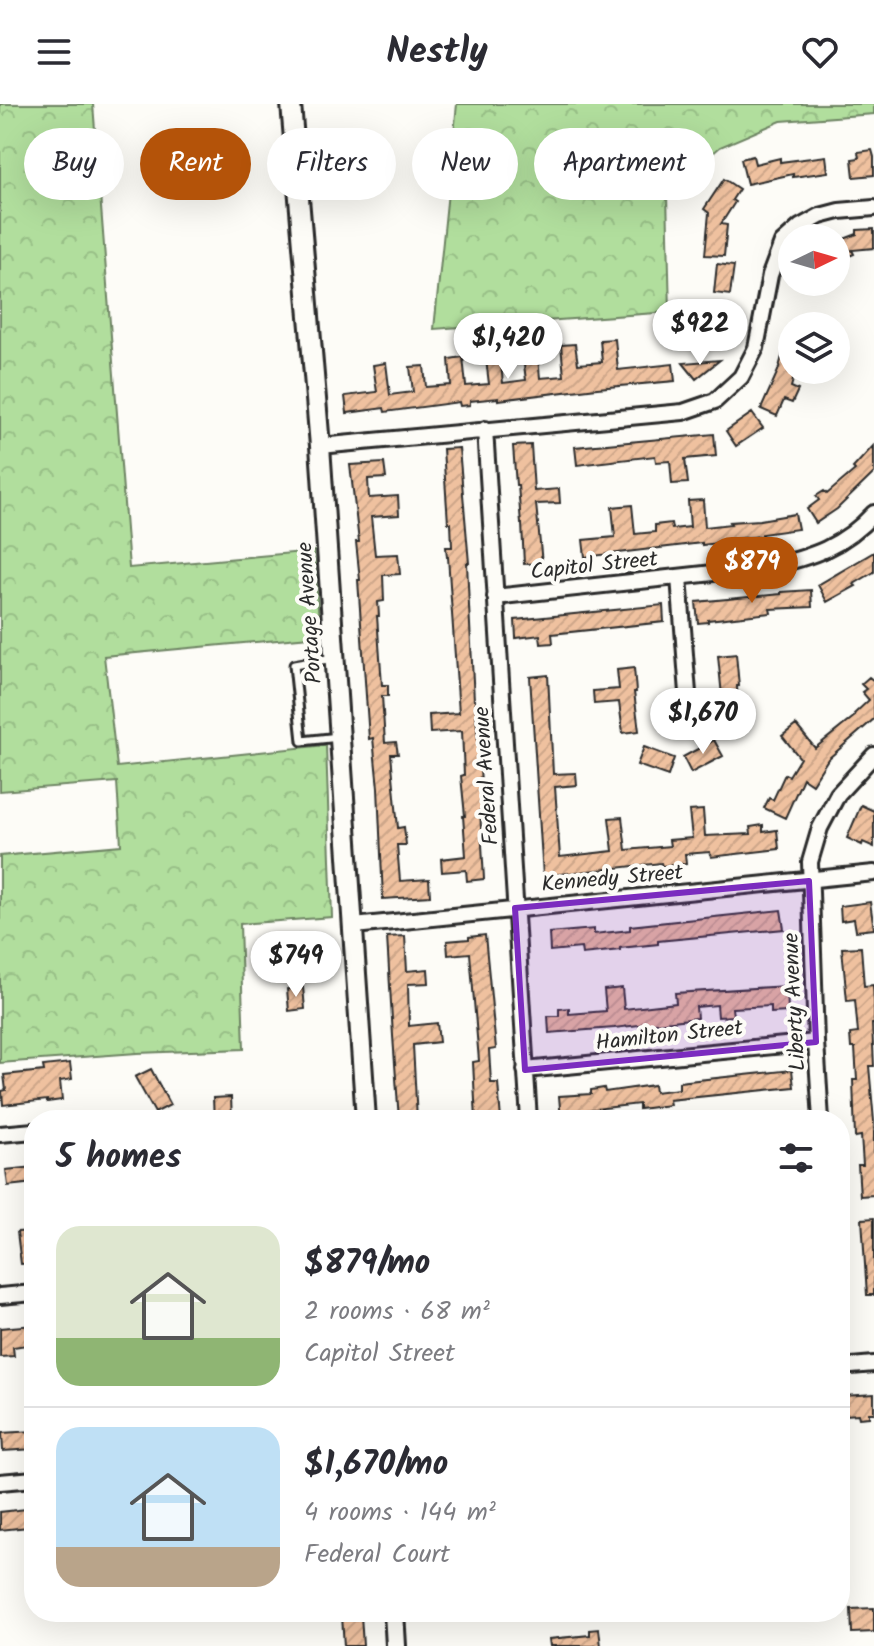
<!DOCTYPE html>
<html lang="en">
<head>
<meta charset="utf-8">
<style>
  body { margin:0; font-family:Kalam,sans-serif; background:#f2f2f3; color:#2b2b33; height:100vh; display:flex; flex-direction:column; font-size:30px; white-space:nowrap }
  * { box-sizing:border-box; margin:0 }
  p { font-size:26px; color:#7c7c81 }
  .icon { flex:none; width:44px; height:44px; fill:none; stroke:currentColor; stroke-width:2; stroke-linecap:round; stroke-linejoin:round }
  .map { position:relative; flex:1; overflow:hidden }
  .side { position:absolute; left:24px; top:1006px; width:826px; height:512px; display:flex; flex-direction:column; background:#fff; border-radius:32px; box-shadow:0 8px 32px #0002 }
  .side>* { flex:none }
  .top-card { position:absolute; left:24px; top:24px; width:826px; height:72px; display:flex; gap:16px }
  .needle { width:52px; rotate:85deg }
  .tools { position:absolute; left:778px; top:120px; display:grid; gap:16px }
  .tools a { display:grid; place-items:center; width:72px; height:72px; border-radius:50%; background:#fff; box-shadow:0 8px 32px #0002; font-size:40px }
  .price { position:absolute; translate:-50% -68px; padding:0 18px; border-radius:28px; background:#fff; color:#222; font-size:26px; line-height:52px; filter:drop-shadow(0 2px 4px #0008) }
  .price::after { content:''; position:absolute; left:50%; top:48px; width:24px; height:18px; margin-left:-12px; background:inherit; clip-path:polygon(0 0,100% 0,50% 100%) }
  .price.on { background:#b45309; color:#fff }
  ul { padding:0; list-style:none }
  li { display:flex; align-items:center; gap:24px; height:200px; padding:0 32px }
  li+li { border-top:2px solid #e1e1e2 }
  li span { display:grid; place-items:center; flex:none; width:224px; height:160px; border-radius:24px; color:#555 }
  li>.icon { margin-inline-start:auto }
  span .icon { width:96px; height:96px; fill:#fffc; stroke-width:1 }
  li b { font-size:34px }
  h2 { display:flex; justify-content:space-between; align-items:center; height:96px; padding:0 32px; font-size:34px }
  .tag { padding:0 28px; border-radius:36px; background:#fff; box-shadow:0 8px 32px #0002; font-size:28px; line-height:72px }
  .tag.on { background:#b45309; color:#fff }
  header { display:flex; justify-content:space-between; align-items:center; height:104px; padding:0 32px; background:#fff; font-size:36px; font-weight:700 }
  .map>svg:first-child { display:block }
  .forest { fill:url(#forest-crowns); stroke:#6e8464; stroke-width:2 }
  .building { fill:url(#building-hatch); stroke:#2b2b2b; stroke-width:2 }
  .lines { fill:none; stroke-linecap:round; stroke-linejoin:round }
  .lane-casing { stroke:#2b2b2b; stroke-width:13 }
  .street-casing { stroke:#2b2b2b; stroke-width:20 }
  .secondary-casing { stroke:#2b2b2b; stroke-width:24 }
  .lane { stroke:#fdfcf7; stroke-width:7 }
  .street { stroke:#fdfcf7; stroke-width:14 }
  .secondary { stroke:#fdfcf7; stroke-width:18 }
  .marked { fill:#7b2cbf; fill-opacity:0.2; stroke:#7b2cbf; stroke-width:6; stroke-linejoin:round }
  .labels { text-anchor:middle; stroke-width:8; stroke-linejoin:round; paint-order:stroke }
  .street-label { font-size:22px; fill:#2b2b2b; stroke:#fdfcf7 }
</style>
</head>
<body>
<header><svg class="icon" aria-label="menu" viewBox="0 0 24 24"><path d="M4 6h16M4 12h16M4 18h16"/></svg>Nestly<svg class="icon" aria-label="heart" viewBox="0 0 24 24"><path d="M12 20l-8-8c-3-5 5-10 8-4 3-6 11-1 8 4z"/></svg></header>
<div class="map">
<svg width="874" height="1542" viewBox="0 0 874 1542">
  <defs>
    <pattern id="forest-crowns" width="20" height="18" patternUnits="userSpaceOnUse" patternTransform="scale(2)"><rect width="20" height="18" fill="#b1de9d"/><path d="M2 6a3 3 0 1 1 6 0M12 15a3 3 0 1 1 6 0" fill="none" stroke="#98bf87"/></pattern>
    <pattern id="building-hatch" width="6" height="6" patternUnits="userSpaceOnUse" patternTransform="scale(2)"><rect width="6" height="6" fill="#efc19f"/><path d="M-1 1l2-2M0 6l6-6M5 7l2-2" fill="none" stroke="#cda689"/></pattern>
  </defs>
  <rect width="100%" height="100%" fill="#fdfcf7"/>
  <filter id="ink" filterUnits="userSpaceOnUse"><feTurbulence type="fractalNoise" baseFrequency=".0125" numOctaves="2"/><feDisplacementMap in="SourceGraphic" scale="16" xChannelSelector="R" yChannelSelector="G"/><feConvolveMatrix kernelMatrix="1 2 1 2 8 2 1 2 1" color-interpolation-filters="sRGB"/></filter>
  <g filter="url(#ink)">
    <path class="forest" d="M0,0H93L129,464L314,447L320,532L104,552L117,663L326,641L332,813L240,820L244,945L137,949L0,959V752L121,741L117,678L0,687Z
      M457,0H874V10L781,17L720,43L667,90L670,208L434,225Z"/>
    <path class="building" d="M872,46L874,53V71L854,73L852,55L859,54L858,48Z
      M753,52L755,60L780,54V58L826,52L828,68L793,73V70L747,80L741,55Z
      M724,75L739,85L732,96L735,98L721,120L727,121L724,152L705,151L709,109L704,105Z
      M874,125V144L852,146L854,150L836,158V138L857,130V126Z
      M717,160L734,162L730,191L714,189Z
      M789,227H792V266H796L791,283L798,286L792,299L784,296L777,312L761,305L778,267Z
      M615,235L618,266L673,260L675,277L597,284L498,296V294L470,297V301L460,302L459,298L385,308L384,304L347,309L345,292L377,288L373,261L386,259L390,291L413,288L410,263L424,262L426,283L451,281L449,255L463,253L466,282L489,280L485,247L494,246L495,250H500L503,279L526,276L522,246L537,244L540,274L564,272L561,241L575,240L578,260L602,258L600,236Z
      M720,256L696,275L683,259Z
      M752,309L763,324L736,342L726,327Z
      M714,330L716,352L685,355L688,379L672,380L670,357L656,358L655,352L577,361L575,343Z
      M531,341L534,387L559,385L560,399L536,400L542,459L524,460L522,420H521L518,381H516L513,342Z
      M874,341V369L837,405L816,419L807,405L819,396L816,392L824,387L827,390L855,366L853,364Z
      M459,344L469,459H467L469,502L474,596H475L483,706H480L484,775L467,777L466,766L442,768L441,755L466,752L463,712H465L461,672L464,671L462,627L430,629L429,611L459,609L448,453H447L446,443H452L451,419H448L443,345Z
      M384,359L386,374L368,375L369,394L398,392L399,411L371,413L375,451L398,450L400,470L383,471L384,497L378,498L379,512H377L382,581H388V592H382L385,639L396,638L398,650H391L398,724L404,723L406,741H397L400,777L429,775L430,792L383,795L378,684L373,634L369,635L358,476H360L356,438H359L350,361Z
      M703,396L705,423L731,420L730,418L760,416L795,410L798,425L762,430V432L726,436V438L702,441V439L585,453L583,436L615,433L612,403L632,401L635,430L655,428V421L671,419L672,425L690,423L688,397Z
      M874,448V468L854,480L856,482L827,498L818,481Z
      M811,486L812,503L770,505L771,509L708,516V518L698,519L696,498L781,490V488Z
      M663,501L664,518L552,530L553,539L541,540L540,531L516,534L515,516Z
      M736,550L739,582H737L739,623L722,624L720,592H722L718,552Z
      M634,564L636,588H634L639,627L623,629L619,598L594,600L593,587L619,585L617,566Z
      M548,571L553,670L576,669L577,681L555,683L560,753L613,747L609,714L622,713L626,746L670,742L669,736L692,734L689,707L703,706L705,732L751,730L750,723L763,721V728L777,726L779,745L711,753L710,748L685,750L686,760L662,762L661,759L543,772L530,573Z
      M869,573L874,577V615L828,655L812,680L803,674L785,714L764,704L769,694L773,696L785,670L789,672L800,654L782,632L796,621L815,644L855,612L854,610L869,596L862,588L866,585L861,580Z
      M714,636L723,652L691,669L683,653Z
      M644,643L674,654L668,672L637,661Z
      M861,701L874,707V743L863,738L862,741L847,734Z
      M870,798L874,825L856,827L854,815L841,817L840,802Z
      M781,806L784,825L658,837V840L620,844V846L582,850L581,844L550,847L549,829L594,825V830L630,826V822Z
      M314,830L315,864H299L298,831Z
      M485,831L496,945L489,946L491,979H498L501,1016H476L473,958L479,957L470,849L448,851L447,837L469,835V833Z
      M405,832L407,867L428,865L429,879L408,880L409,922L437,919L439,938L413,941L417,1016H399L393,932L387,833Z
      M861,843L864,882L873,881L874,897V920H872L874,962H869L874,1017V1091L860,1092L858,1061H863L861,1032L855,1033L853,976H857L855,944H851L850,930L858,929L855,896L847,897L842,844Z
      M787,882L788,908L771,909V902L732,904L733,912L718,913L717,901L696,903L697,914L614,924L549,929L548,912H559V905L569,904V910L606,907L604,886L622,884L624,905L676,899L675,889Z
      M303,883L305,905L289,907L287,885Z
      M70,959L72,975L60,977L62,996L47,998V996L3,1001L2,987L6,986L4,971L44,967L43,962Z
      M151,965L170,1001L155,1009L135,973Z
      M792,966L794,983L669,996L670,1001L639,1005V1000L578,1007V1016H561L559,992L591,990V986L604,984L605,988L654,981L655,988L679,985V978Z
      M231,993L232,1016H214L213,994Z
      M34,1063V1079L8,1082L6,1066Z
      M874,1114V1191H867L862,1115Z
      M34,1127V1159L21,1160L17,1128Z
      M34,1221V1240L13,1243L14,1252L0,1253V1224Z
      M874,1290V1309H869V1313L859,1314L858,1310L846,1311L844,1292Z
      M34,1327V1345L3,1347L2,1329Z
      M26,1405L28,1423L0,1426V1408Z
      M874,1504V1528L852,1529L851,1505Z
      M361,1511L363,1542H344L342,1512Z
      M599,1525L601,1542H550L549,1535L590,1531V1526Z"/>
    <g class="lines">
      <g class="lane-casing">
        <path id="lane" d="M333,554L294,561L302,637L339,633"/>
      </g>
      <g class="street-casing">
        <path id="street" d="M485,325L529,1016
          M320,342L683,308L715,297L741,273L756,244L770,171L782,139L800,123L820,112L839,107L874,104
          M495,493L768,463C812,453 843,443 874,409
          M677,612L688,589L679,473
          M354,822L874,769
          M525,966L816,938
          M821,1016L816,938L810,758L820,724L838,690L874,651
          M0,1030L34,1027
          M0,1192L34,1189
          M840,1263L874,1260
          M0,1378L34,1375"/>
      </g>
      <g class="secondary-casing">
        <path id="secondary" d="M291,0L320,342L366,1016
          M394,1508L396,1542"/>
      </g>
      <use href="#lane" class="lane"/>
      <use href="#street" class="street"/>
      <use href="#secondary" class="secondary"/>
    </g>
  </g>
  <path class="marked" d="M809,777L816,938L525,966L515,804Z"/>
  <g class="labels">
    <g class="street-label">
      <text transform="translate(594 460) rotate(-6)" y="8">Capitol Street</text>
      <text transform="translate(308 509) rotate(-94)" y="8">Portage Avenue</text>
      <text transform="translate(485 672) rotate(-94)" y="8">Federal Avenue</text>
      <text transform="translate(612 773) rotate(-5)" y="8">Kennedy Street</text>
      <text transform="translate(793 898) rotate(-93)" y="8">Liberty Avenue</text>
      <text transform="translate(669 930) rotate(-6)" y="8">Hamilton Street</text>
    </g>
  </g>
</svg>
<div class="tools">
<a><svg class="needle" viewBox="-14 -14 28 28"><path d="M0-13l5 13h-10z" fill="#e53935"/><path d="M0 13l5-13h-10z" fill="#7c7c81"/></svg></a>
<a><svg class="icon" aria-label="layers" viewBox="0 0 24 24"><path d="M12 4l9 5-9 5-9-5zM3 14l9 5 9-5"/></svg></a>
</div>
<b class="price" style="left:700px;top:263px">$922</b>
<b class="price" style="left:508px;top:277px">$1,420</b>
<b class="price on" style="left:752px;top:501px">$879</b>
<b class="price" style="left:703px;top:652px">$1,670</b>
<b class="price" style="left:296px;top:895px">$749</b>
<div class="top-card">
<a class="tag">Buy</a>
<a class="tag on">Rent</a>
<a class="tag">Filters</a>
<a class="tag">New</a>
<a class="tag">Apartment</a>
</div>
<section class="side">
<h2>5 homes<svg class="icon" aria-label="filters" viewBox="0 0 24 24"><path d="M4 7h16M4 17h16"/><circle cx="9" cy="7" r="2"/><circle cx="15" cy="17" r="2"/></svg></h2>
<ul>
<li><span style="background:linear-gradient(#dfe7d0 70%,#8fb573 0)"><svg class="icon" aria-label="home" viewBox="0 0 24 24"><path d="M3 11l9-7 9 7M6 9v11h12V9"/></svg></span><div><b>$879/mo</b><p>2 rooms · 68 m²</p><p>Capitol Street</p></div></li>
<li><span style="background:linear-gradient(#bfe0f5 75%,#b9a48a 0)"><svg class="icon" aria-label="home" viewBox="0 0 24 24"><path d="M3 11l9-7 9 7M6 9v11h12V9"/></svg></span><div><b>$1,670/mo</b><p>4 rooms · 144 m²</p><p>Federal Court</p></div></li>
</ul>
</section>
</div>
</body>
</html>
